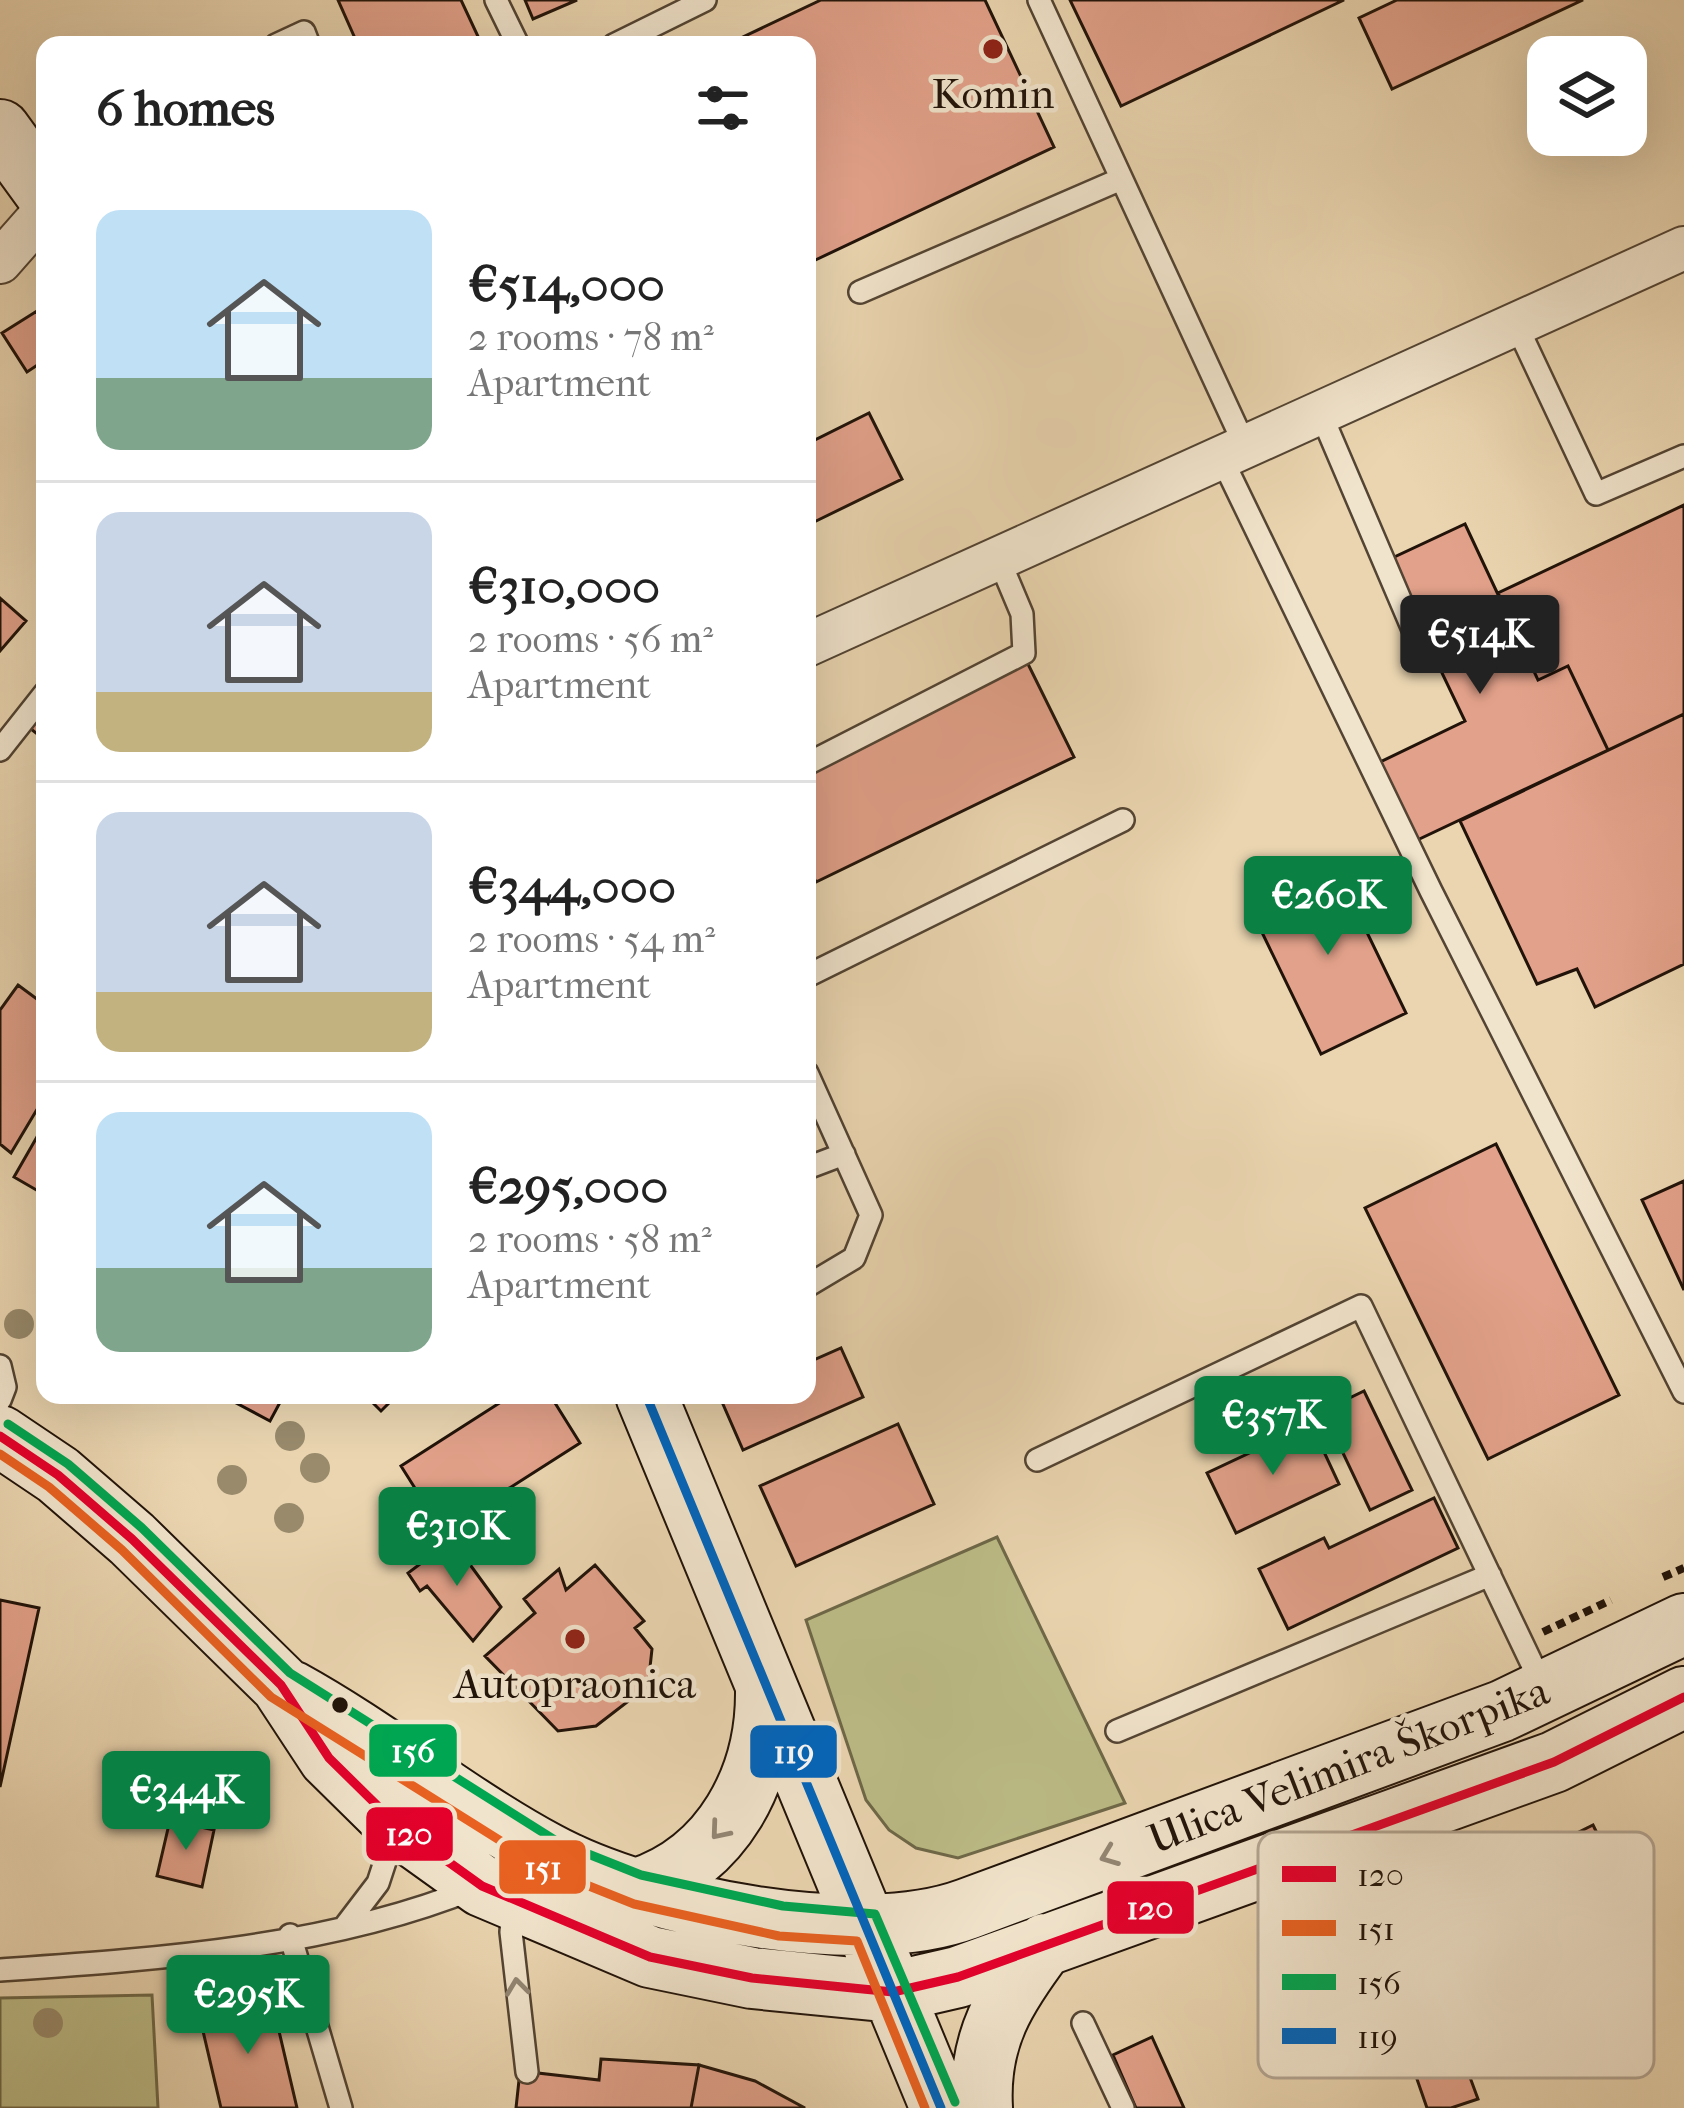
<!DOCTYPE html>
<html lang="en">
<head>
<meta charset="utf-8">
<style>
  body { margin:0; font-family:"IM FELL French Canon",serif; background:#f6f6f6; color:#222; height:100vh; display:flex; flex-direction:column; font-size:45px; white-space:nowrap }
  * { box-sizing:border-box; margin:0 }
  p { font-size:39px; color:#767676 }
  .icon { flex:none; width:66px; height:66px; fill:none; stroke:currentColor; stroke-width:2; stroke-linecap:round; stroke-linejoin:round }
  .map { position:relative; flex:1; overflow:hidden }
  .drawer { position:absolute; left:36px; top:36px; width:780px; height:1368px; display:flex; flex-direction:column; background:#fff; border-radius:24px; box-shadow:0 12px 48px #0002 }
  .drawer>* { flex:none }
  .fabs { position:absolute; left:1527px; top:36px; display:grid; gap:24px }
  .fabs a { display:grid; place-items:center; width:120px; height:120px; border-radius:24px; background:#fff; box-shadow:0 12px 48px #0002; font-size:60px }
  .price { position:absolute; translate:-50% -102px; padding:0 27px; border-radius:12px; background:#0b8043; color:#fff; font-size:39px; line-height:78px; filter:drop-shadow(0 3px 6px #0008) }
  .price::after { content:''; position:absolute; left:50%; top:72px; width:36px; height:27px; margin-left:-18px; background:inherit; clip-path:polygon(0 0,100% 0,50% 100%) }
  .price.selected { background:#222; color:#fff }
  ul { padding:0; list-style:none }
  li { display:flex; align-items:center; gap:36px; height:300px; padding:0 60px }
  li+li { border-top:3px solid #e0e0e0 }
  li span { display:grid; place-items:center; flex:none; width:336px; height:240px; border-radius:24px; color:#555 }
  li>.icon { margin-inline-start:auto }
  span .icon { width:144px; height:144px; fill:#fffc; stroke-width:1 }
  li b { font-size:51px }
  h2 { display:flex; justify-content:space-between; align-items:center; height:144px; padding:0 60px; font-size:51px }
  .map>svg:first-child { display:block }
  .green { fill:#bcbc87; stroke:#6e6848; stroke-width:3 }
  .building { fill:#e2a18a; stroke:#211309; stroke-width:3 }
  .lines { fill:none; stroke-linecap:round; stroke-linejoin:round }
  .lane-casing { stroke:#534433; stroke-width:26 }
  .street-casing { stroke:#534433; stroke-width:46 }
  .secondary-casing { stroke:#211309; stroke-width:64 }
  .path { stroke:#211309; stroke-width:8; stroke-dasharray:9 6; stroke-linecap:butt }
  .lane { stroke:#f1e4cc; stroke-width:21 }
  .street { stroke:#f1e4cc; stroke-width:42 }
  .secondary { stroke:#f1e4cc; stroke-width:60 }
  .bus-1-casing { stroke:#f1e4cc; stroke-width:18 }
  .bus-2-casing { stroke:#f1e4cc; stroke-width:18 }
  .bus-3-casing { stroke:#f1e4cc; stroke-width:18 }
  .bus-4-casing { stroke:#f1e4cc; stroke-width:18 }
  .bus-1 { stroke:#e4002b; stroke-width:9 }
  .bus-2 { stroke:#e86121; stroke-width:9 }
  .bus-3 { stroke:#00a651; stroke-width:9 }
  .bus-4 { stroke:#0065bd; stroke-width:9 }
  .tree { fill:#998b6c }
  .oneway { stroke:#938674 }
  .poi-dot { fill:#8f2418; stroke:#f1e4cc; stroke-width:4.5 }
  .bus-dot { fill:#211309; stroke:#f1e4cc; stroke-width:4.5 }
  .labels { text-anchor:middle; stroke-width:9; stroke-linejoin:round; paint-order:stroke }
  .poi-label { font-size:42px; fill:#211309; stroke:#f1e4cc }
  .street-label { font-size:42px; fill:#211309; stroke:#f1e4cc }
  .key { fill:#f1e4cc; stroke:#b3a592; stroke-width:3 }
  .key-label { font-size:33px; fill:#211309 }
  .line-badge { stroke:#f1e4cc; stroke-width:4.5 }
  .badge-label { font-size:33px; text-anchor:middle; font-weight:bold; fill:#fff }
</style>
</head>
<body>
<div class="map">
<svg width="1684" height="2108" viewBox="0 0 1684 2108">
  <rect width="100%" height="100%" fill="#ead5b0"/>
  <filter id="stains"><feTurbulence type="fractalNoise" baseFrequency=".00167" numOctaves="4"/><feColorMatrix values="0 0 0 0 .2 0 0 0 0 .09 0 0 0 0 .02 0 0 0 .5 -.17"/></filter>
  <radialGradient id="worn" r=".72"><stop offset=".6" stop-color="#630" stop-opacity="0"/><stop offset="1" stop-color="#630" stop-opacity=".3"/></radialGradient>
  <path class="green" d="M997,1537L1125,1803L958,1858L916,1848L889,1830L866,1800L806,1620Z
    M152,1995L158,2108H0V1998Z"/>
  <path class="building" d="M338,0H461L482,45H358Z
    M525,0H577L533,19Z
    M821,0H985L1054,147L807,264V45H726Z
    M1070,0H1344L1121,106Z
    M1397,0H1583L1392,89L1359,18Z
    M37,311L45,323V360L27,372L2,333Z
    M869,413L902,479L810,524L807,444Z
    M1684,505V714L1608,750L1568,666L1538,680L1498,593Z
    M1465,524L1538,680L1568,666L1608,750L1413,842L1376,764L1465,721L1388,560Z
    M0,598L26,621L0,651Z
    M1027,662L1074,757L816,882L807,864V769Z
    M45,702V740L27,726Z
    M1684,714V964L1595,1007L1577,969L1537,984L1460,821Z
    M1331,858L1406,1013L1321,1054L1255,918L1279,907L1270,887Z
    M18,985L45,1005V1096L11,1153L0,1144V1010Z
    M45,1123V1195L14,1177Z
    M1496,1144L1619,1395L1488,1459L1365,1208Z
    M1684,1181V1290L1642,1200Z
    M841,1348L863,1397L743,1450L719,1395H807V1363Z
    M1364,1391L1412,1490L1370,1510L1323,1411Z
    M221,1395H284L270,1421Z
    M365,1395H397L381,1411Z
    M512,1395H550L580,1443L442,1531L401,1466Z
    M898,1424L934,1504L796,1566L760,1486Z
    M1311,1424L1339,1484L1236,1533L1207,1473Z
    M1434,1498L1458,1548L1288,1629L1259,1569L1324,1538L1329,1548Z
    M452,1540L501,1607L473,1641L427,1586L420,1591L408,1573Z
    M595,1565L644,1621L635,1628L652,1649L648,1686L596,1726L558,1731L485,1656L535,1613L524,1599L559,1569L566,1590Z
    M0,1600L39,1608L0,1787Z
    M170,1820L214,1830L202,1887L157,1876Z
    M1593,1825L1619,1878L1568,1904L1541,1851Z
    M271,1997L297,2108H221L199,2014Z
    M1152,2037L1184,2108H1136L1113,2055Z
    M1457,2042L1478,2099L1451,2108H1427L1410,2059Z
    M601,2059L699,2065L691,2108H516L520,2071L599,2080Z
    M699,2065L755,2081L805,2108H691Z"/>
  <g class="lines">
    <g class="lane-casing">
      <path id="lane" d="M496,0L518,45
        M1039,0L1246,448
        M276,45L304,32L309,45
        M614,45L705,0
        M860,292L1121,179
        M1516,324L1596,494L1684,456
        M1321,414L1420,646
        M1222,459L1431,891L1684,1392
        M0,750L45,693
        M807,764L1024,653L1022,614L998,557
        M807,976L1123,820
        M807,1073L871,1215L854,1258L807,1286
        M807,1168L844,1154
        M0,1366L5,1387L0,1400
        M1037,1460L1361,1306L1544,1689
        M1117,1731L1490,1575
        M513,1906L511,1932L527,2072
        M346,1925L378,1883L395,1831
        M290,1935L341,2108
        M0,1970C158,1959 327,1948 475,1888
        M1083,2023L1123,2108"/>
    </g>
    <g class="street-casing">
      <path id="street" d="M0,262L45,211
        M807,645L1684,248"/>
    </g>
    <g class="secondary-casing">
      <path id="secondary" d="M0,130L45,192
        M646,1395L941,2108
        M0,1436L58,1475L132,1539L281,1685L329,1758L397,1825L482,1886L650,1957L752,1978L893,1992L958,1977L1554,1762L1684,1697
        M291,1691C380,1740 458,1805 547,1853C648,1908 858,1949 967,1909L1502,1711L1684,1624
        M637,1889C723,1861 767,1777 766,1690
        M982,2108C978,2039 1005,1997 1045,1944"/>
    </g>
    <path class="path" d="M1663,1577L1684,1568
      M1543,1632L1611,1600"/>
    <use href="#lane" class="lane"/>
    <use href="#street" class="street"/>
    <use href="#secondary" class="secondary"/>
    <g class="bus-1-casing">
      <path id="bus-1" d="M0,1436L58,1475L132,1539L281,1685L329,1758L397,1825L482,1886L650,1957L752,1978L893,1992L958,1977L1554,1762L1684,1697"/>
    </g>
    <g class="bus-2-casing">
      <path id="bus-2" d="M0,1454L49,1487L122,1550L271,1697L544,1868L634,1904L779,1936L857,1941L925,2108"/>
    </g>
    <g class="bus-3-casing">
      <path id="bus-3" d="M8,1424L68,1464L142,1528L290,1673L558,1842L641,1875L783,1906L875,1914L955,2102"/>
    </g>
    <g class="bus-4-casing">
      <path id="bus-4" d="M646,1395L941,2108"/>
    </g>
    <use href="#bus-1" class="bus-1"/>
    <use href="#bus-2" class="bus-2"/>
    <use href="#bus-3" class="bus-3"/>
    <use href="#bus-4" class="bus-4"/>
  </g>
  <g class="tree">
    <circle cx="19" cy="1324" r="15"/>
    <circle cx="290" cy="1436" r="15"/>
    <circle cx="315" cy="1468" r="15"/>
    <circle cx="232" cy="1480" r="15"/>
    <circle cx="289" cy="1518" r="15"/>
    <circle cx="48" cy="2023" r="15"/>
  </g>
  <defs><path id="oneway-chevron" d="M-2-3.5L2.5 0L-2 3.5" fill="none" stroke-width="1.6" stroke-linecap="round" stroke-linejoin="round" transform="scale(3)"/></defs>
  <g class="oneway">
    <use href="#oneway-chevron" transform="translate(719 1831) rotate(130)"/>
    <use href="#oneway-chevron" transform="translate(1109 1856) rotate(159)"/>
    <use href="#oneway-chevron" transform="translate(517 1987) rotate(-97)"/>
  </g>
  <g class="poi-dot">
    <circle cx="993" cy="49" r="12"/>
    <circle cx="575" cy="1639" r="12"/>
  </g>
  <circle class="bus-dot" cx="340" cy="1705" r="10"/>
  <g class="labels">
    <g class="poi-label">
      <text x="993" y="108">Komin</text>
      <text x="575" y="1698">Autopraonica</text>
    </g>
    <g class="street-label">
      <text transform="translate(1348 1764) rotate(-21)" y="15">Ulica Velimira Škorpika</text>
    </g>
  </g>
  <rect x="1258" y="1832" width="396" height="246" rx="18" class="key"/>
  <rect x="1282" y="1866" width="54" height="16" fill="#e4002b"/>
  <rect x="1282" y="1920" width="54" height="16" fill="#e86121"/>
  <rect x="1282" y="1974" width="54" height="16" fill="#00a651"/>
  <rect x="1282" y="2028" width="54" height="16" fill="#0065bd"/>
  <g class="key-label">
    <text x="1357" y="1886">120</text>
    <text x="1357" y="1940">151</text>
    <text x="1357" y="1994">156</text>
    <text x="1357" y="2048">119</text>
  </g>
  <g class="line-badge">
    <rect x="367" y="1722" width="92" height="57" rx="12" fill="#00a651"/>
    <rect x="748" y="1723" width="91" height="57" rx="12" fill="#0065bd"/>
    <rect x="364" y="1805" width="91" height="58" rx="12" fill="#e4002b"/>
    <rect x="497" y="1838" width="91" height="58" rx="12" fill="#e86121"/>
    <rect x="1105" y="1879" width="91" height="57" rx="12" fill="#e4002b"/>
  </g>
  <g class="badge-label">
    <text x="413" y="1762">156</text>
    <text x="794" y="1763">119</text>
    <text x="409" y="1845">120</text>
    <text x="543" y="1879">151</text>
    <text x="1150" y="1919">120</text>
  </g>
  <rect width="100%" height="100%" filter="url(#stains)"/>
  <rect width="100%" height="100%" fill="url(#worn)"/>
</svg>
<div class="fabs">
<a><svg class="icon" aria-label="layers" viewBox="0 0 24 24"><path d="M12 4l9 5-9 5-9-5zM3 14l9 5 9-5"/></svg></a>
</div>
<b class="price selected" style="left:1480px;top:697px">€514K</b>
<b class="price" style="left:1328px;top:958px">€260K</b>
<b class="price" style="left:1273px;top:1478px">€357K</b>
<b class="price" style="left:457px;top:1589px">€310K</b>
<b class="price" style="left:186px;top:1853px">€344K</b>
<b class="price" style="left:248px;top:2057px">€295K</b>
<section class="drawer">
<h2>6 homes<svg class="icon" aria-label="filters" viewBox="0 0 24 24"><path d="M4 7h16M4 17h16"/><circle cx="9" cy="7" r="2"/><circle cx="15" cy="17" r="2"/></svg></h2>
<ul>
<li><span style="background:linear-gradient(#bfe0f5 70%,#7fa58c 0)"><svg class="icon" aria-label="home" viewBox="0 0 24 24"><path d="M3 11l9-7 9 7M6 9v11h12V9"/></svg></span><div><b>€514,000</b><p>2 rooms · 78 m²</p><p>Apartment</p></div></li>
<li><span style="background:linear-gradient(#c9d6e8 75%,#c2b280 0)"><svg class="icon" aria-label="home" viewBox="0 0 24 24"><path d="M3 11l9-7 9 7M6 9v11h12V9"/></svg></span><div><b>€310,000</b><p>2 rooms · 56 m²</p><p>Apartment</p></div></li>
<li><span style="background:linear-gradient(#c9d6e8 75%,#c2b280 0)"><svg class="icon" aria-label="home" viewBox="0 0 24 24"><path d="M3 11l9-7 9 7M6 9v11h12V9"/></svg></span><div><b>€344,000</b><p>2 rooms · 54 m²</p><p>Apartment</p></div></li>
<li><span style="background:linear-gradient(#bfe0f5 65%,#7fa58c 0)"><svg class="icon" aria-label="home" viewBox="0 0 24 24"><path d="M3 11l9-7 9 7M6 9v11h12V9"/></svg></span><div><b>€295,000</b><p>2 rooms · 58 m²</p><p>Apartment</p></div></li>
</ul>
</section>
</div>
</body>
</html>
